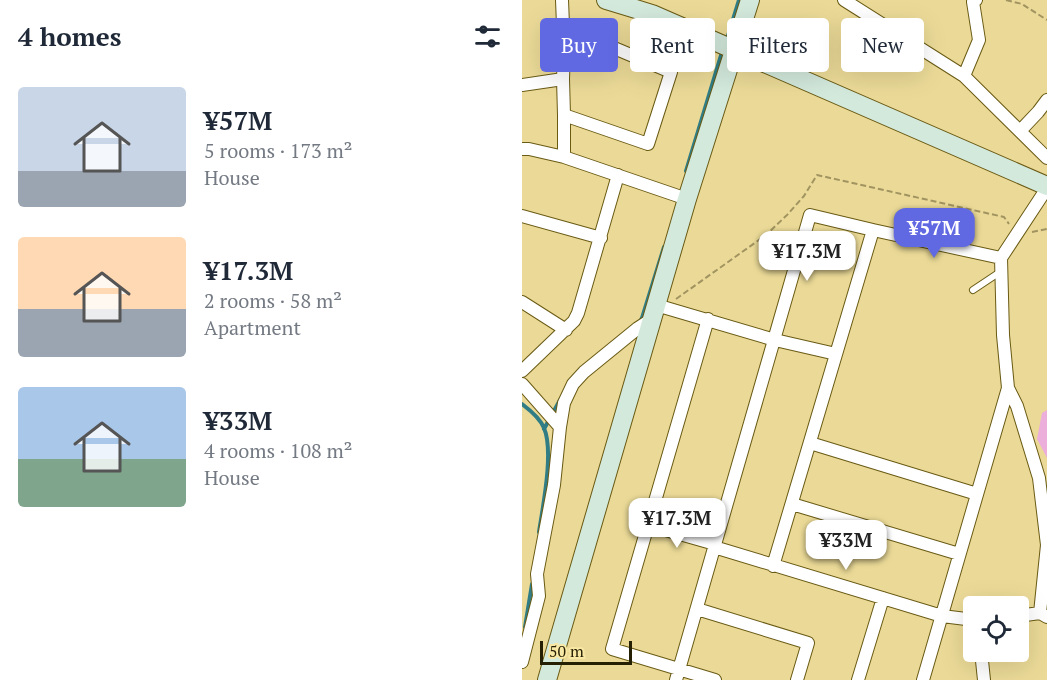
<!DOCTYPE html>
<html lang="en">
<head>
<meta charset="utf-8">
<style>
  body { margin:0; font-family:"PT Serif",serif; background:#f6f6f7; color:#1f2937; height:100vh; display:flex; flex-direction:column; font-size:22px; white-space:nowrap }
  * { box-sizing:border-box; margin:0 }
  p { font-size:20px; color:#747a83 }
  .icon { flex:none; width:33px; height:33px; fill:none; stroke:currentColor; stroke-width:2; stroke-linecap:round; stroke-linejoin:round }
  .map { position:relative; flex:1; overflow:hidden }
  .details { display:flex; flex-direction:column; background:#fff; width:522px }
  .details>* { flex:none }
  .top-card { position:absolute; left:18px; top:18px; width:417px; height:54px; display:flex; gap:12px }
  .tools { position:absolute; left:441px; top:596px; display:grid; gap:12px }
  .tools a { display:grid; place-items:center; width:66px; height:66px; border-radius:6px; background:#fff; box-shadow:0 6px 24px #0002; font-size:30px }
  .scale { position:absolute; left:18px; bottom:15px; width:92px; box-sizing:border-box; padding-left:6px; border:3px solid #251f04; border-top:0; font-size:16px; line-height:21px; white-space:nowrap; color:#251f04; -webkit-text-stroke:4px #f8e8a4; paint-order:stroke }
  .price { position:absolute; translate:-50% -51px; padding:0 14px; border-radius:12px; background:#fff; color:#222; font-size:20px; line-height:39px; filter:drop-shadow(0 2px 3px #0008) }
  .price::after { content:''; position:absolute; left:50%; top:36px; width:18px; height:14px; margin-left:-9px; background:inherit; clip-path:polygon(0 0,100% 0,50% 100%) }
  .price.on { background:#6169e2; color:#fff }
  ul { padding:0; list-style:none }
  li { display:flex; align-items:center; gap:18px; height:150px; padding:0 18px }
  li span { display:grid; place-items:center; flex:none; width:168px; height:120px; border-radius:6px; color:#555 }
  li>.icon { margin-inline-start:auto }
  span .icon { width:72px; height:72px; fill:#fffc; stroke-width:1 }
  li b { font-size:26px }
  h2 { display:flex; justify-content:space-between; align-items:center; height:72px; padding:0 18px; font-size:26px }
  .chip { padding:0 21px; border-radius:6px; background:#fff; box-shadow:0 6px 24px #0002; font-size:21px; line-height:54px }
  .chip.on { background:#6169e2; color:#fff }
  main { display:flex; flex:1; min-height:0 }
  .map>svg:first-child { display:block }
  .green { fill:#ecaedb }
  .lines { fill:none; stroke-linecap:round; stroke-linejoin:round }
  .stream { stroke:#307d86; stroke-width:4 }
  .lane-casing { stroke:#695a14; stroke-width:8 }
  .street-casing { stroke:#695a14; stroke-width:14 }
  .secondary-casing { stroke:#695a14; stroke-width:20 }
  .path { stroke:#a19460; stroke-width:2; stroke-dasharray:6 3; stroke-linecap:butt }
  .lane { stroke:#fff; stroke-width:6 }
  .street { stroke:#fff; stroke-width:12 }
  .secondary { stroke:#d3e9dc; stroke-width:18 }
</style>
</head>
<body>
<main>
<section class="details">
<h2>4 homes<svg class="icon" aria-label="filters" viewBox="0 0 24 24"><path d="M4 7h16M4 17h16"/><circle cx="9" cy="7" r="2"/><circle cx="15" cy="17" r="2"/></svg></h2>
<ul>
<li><span style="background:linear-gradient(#c9d6e8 70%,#9aa5b1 0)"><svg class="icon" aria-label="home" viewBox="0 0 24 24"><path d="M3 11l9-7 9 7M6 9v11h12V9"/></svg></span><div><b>¥57M</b><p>5 rooms · 173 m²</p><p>House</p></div></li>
<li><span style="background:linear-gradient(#ffd9b3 60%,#9aa5b1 0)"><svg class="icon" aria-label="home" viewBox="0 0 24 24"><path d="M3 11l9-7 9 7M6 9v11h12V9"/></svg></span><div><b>¥17.3M</b><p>2 rooms · 58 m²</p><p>Apartment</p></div></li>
<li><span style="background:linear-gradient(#a9c7e8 60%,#7fa58c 0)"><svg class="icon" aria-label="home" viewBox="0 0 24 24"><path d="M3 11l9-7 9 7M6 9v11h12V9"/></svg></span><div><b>¥33M</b><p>4 rooms · 108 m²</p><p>House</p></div></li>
</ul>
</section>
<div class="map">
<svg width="525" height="680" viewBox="0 0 525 680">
  <rect width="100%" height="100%" fill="#ebda97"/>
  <path class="green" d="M525,410V458L515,439L520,413Z"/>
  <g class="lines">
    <path class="stream" d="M205,39L217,0
      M164,171L200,52
      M119,320L120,318L142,247
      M0,404C8,410 18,418 22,428C32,451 21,506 17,532
      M22,429L38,400
      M3,627L10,584"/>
    <g class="lane-casing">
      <path id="lane" d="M451,290L478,272"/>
    </g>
    <g class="street-casing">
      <path id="street" d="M40,0L42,50L41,79L42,115V157
        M322,0L442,76L525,158
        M42,50L85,45L149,72L126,144L42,115
        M442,76L457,40L451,2L454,0
        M0,85L41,79
        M498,131L516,112L525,100
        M0,149H7L42,157L165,199
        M525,188L479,258L481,335L486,388L495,406L517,478L525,545L518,613L525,617
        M0,216L79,238
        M351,230L479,258
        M0,302L44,330
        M134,305L253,340L314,354
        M186,319L90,649L193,680
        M0,371L52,321L56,313L96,175
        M0,384L38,427
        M288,443L455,494
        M270,504L437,554
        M126,525L193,544
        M192,547L420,616L452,620
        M175,609L286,643L275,680
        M496,616L518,613
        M459,651L462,680
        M0,662L17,596L15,574L32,485L38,427L42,403L51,384L62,372L116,328L130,319
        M154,680L288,215L351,230L251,566
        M336,680L361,598
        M401,680L486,388"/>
    </g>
    <g class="secondary-casing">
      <path id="secondary" d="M84,0L130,14L525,186
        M25,680L165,199L228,0"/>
    </g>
    <path class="path" d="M484,0L500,4L525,20
      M510,232L525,229
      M154,299L244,235L265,215L282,196L295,175L482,217L487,224"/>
    <use href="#lane" class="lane"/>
    <use href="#street" class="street"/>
    <use href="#secondary" class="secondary"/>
  </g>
</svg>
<div class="tools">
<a><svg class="icon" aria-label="locate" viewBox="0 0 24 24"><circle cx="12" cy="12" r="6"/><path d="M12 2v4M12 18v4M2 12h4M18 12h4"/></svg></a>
</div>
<div class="scale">50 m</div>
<b class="price on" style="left:412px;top:259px">¥57M</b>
<b class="price" style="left:285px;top:282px">¥17.3M</b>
<b class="price" style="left:155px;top:549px">¥17.3M</b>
<b class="price" style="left:324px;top:571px">¥33M</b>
<div class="top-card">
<a class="chip on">Buy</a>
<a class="chip">Rent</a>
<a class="chip">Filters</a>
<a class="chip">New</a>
</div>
</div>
</main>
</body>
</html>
